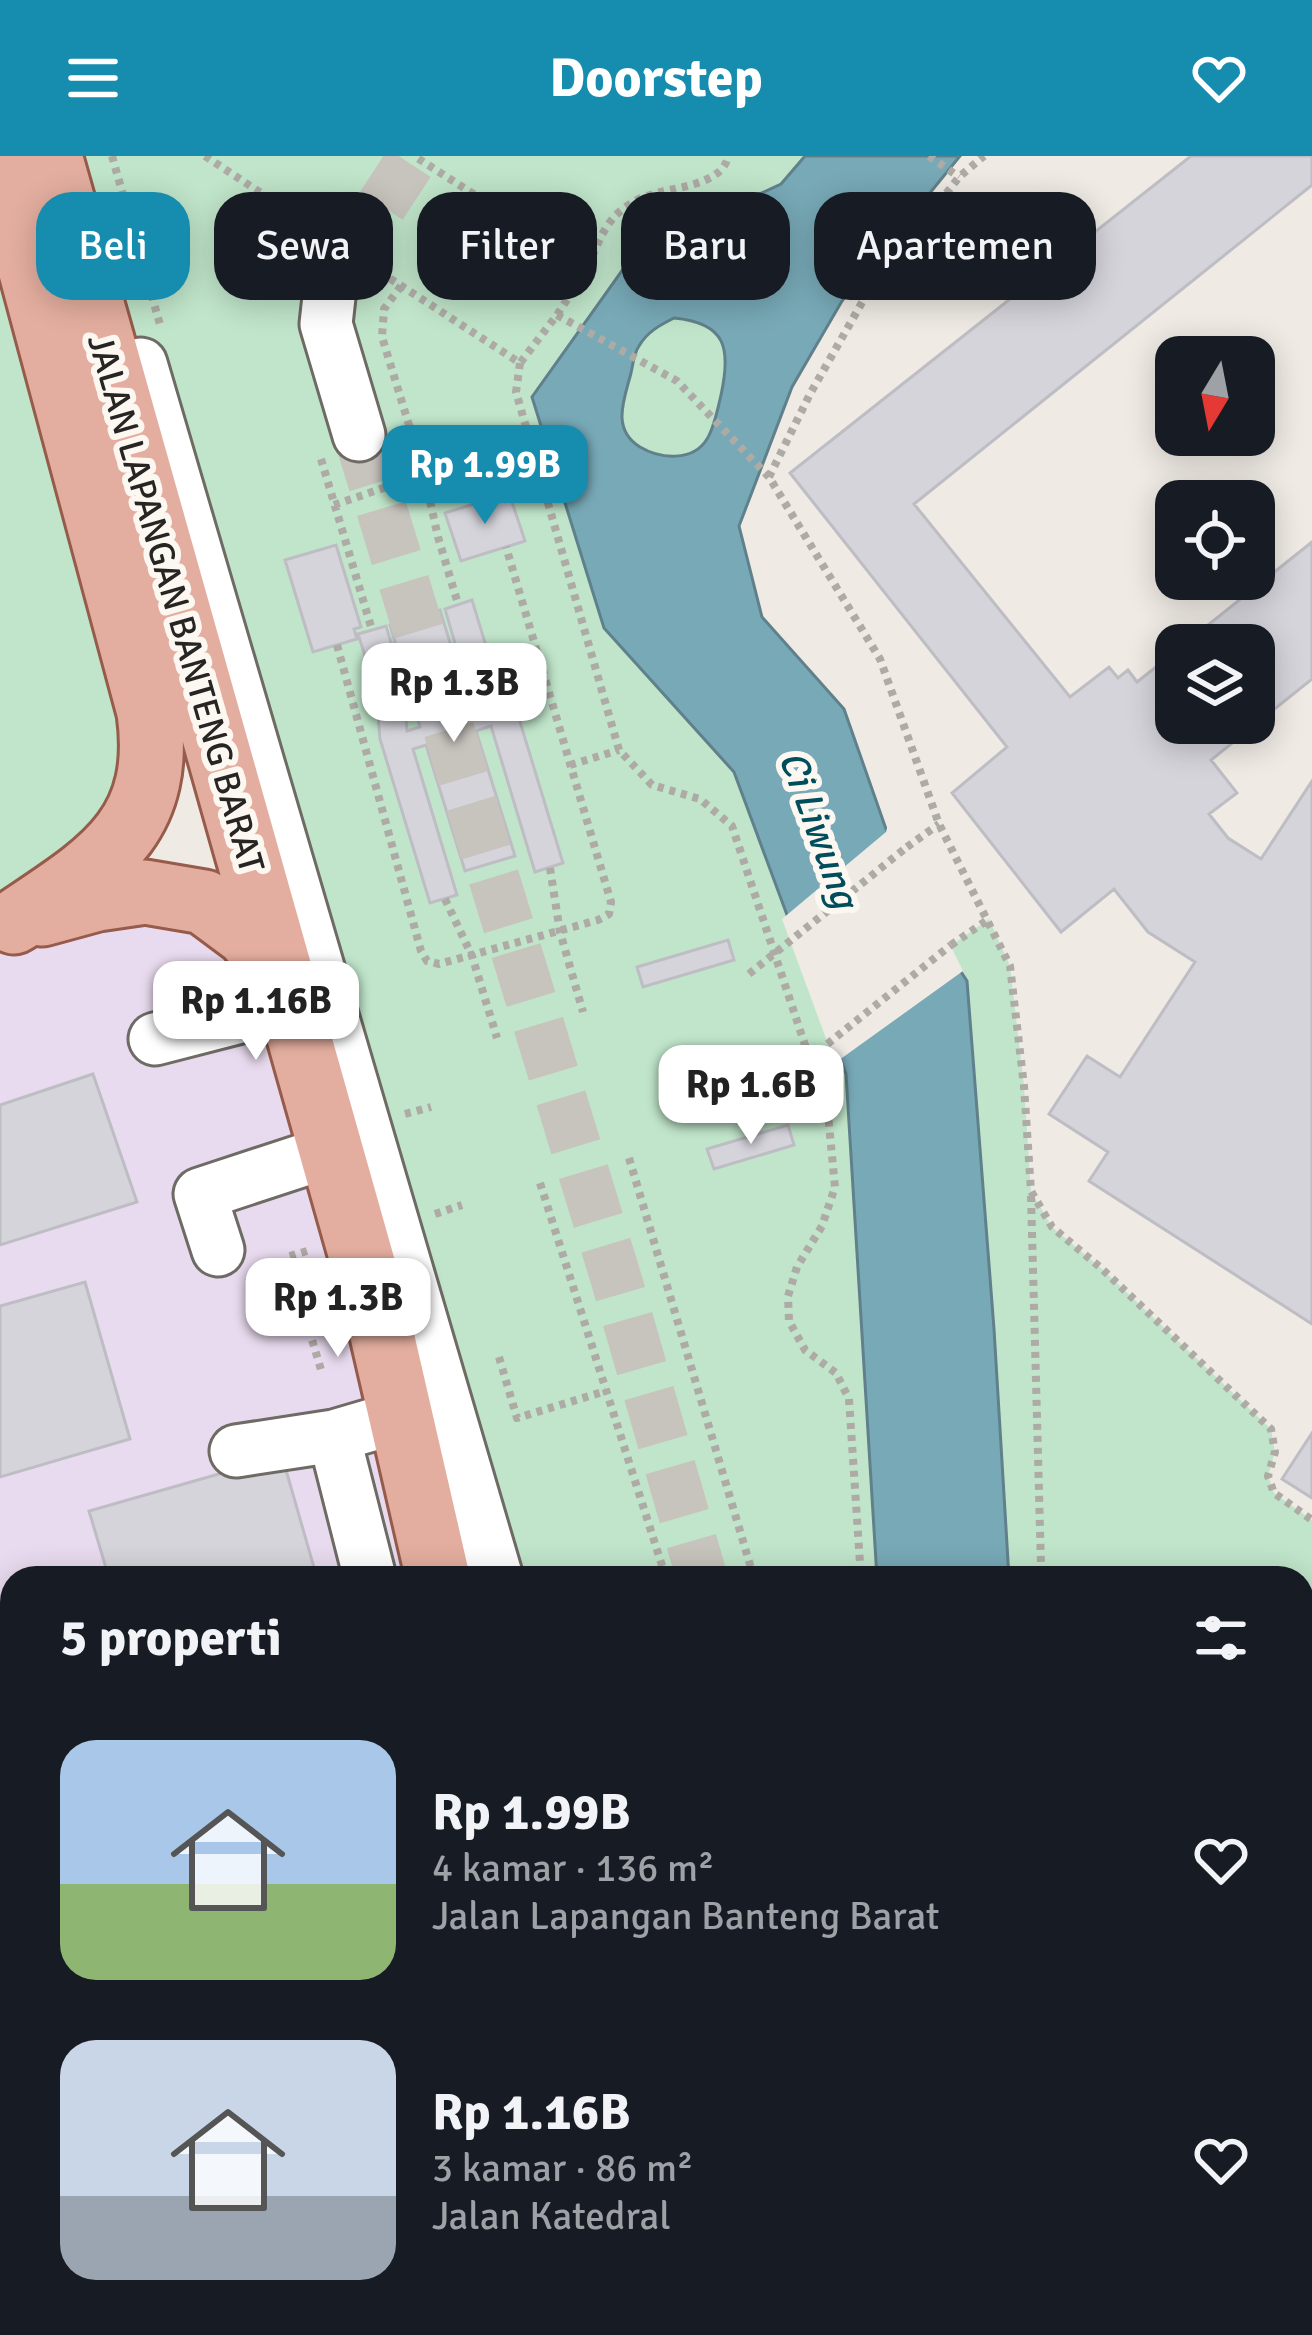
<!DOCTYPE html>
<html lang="id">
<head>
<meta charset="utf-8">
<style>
  body { margin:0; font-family:Signika,sans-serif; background:#242831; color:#f1f3f6; height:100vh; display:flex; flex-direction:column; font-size:45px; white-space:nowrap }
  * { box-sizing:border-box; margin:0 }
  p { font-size:39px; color:#9ea1a6 }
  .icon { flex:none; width:66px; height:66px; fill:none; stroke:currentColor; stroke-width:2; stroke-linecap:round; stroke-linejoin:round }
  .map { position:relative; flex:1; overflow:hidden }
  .side { position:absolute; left:0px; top:1410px; width:1314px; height:771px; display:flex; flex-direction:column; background:#171b24; border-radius:36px 36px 0 0; box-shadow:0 6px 30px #0003 }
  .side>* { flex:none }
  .top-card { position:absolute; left:36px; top:36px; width:1242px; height:108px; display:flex; gap:24px }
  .needle { width:78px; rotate:190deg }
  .buttons { position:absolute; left:1155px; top:180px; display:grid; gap:24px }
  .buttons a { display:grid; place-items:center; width:120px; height:120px; border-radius:24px; background:#171b24; box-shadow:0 6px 30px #0003; font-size:60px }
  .price { position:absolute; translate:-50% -102px; padding:0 27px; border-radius:24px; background:#fff; color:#222; font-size:39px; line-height:78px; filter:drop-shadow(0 3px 6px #0008) }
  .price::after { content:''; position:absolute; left:50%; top:72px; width:36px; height:27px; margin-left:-18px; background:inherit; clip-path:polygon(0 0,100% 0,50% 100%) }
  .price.current { background:#168caf; color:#fff }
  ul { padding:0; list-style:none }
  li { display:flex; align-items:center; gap:36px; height:300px; padding:0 60px }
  li span { display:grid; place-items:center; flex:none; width:336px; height:240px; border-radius:36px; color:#555 }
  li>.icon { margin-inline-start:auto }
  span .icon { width:144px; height:144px; fill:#fffc; stroke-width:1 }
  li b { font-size:51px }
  h2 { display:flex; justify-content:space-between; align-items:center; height:144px; padding:0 60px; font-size:51px }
  .pill { padding:0 42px; border-radius:36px; background:#171b24; box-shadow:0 6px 30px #0003; font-size:42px; line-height:108px }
  .pill.current { background:#168caf; color:#fff }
  header { display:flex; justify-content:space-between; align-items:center; height:156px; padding:0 60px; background:#168caf; color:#fff; font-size:54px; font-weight:700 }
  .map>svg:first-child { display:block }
  .education { fill:#e9dbef }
  .green { fill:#c0e5ca }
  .water { fill:#78a9b7; stroke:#60818b; stroke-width:3; fill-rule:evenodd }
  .pier { fill:#efeae4 }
  .building { fill:#d5d4db; stroke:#bebdc4; stroke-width:3 }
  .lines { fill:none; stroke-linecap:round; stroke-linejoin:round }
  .minor-tunnel { stroke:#c7c3bd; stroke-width:51; stroke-dasharray:51 26; stroke-linecap:butt }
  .minor-casing { stroke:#6e6a64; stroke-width:57 }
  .major-casing { stroke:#965b4a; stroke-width:69 }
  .path { stroke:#aeaaa5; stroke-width:8; stroke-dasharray:6 6; stroke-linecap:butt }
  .minor { stroke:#fff; stroke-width:51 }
  .major { stroke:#e3ae9f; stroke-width:63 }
  .path-bridge { stroke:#aeaaa5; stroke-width:8; stroke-dasharray:6 6; stroke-linecap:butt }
  .labels { text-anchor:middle; stroke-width:12; stroke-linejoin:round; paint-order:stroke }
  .street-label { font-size:36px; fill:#272523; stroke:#fcf7f1 }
  .water-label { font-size:39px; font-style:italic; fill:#004d5c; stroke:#fcf7f1 }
</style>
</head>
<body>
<header><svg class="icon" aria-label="menu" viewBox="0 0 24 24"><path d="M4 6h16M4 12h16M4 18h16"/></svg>Doorstep<svg class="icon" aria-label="heart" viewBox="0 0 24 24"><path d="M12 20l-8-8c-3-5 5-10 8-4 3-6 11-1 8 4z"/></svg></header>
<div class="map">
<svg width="1312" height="2179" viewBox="0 0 1312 2179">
  <rect width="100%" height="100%" fill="#efeae4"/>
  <path class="education" d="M145,736L252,785L451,1422H12V2169H588L582,2179H0V770Z"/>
  <path class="green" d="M0,0L150,612L0,770Z
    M81,0H805L781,28L636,95L532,241L604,472L734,616L846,918L877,1422H497Z
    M674,162C727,167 731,193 721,239C718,252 714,272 707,283C693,306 660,303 641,291C611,273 624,244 631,217C633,209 634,197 638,190C646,176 660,169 674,162Z
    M989,763L1010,810L1024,930L1031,1035L1052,1071L1101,1112L1271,1273L1275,1296L1268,1320L1274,1337L1312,1364V1958H1302V1422H1009L994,1173L967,825L946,793Z"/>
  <path class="water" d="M805,0H960L842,145L792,231L739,370L762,461L844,553L886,673L946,793L967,825L994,1173L1009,1422H877L846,918L734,616L604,472L532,241L636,95L781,28ZM674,162C727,167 731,193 721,239C718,252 714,272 707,283C693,306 660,303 640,291C611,273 624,244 631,217C633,208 634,197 639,190C647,176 660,169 674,162Z"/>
  <path class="pier" d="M889,664L963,815L835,907L782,763L886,676Z"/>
  <path class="building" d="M1191,0H1312V29L914,348L1070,541L1109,511L1118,522L1128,514L1137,526L1176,495V567H1254V489H1183L1312,386V523L1211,604L1237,637L1209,658L1228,682L1261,703L1312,625V1168L1089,1025L1108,996L1049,958L1087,900L1120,921L1195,806L1148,776L1114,733L1061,776L952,637L1007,591L790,317Z
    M509,337L525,385L461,405L445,357Z
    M336,389L361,471L354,473L357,483L313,496L285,404Z
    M472,444L489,500L513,543L563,707L535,716L491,570L476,575L515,700L465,715L426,589L413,593L457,739L430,747L380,583L376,534L358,478L386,470L403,526L407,575L420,571L390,469L440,454L471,555L488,551L461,508L445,453Z
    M728,784L734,804L643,831L637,811Z
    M93,918L137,1046L0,1089V949Z
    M788,969L794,989L714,1013L707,993Z
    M85,1126L130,1283L0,1321V1150Z
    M1312,1277V1342L1282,1323Z
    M282,1300L317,1422H109L89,1355Z
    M12,1489V1574L7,1575L0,1550V1493Z
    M10,1639L12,1644V1968L0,1928V1642Z
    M12,2052V2169H28L0,2176V2055Z
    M56,2169H148L152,2179H54L51,2171Z
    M180,2169H248L251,2179H183Z
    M328,2169H391L354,2179H331Z"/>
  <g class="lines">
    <path class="minor-tunnel" d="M339,114L414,0
      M359,279L617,1126L702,1422"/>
    <g class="minor-casing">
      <path id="minor" d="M339,114L330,132L326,168L359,279
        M141,208L497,1422
        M155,883L291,848
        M218,1094L200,1038L331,995
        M334,1280L370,1422
        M236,1295L334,1280L402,1260
        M1302,1999L1312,1998
        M1302,2049H1312
        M267,2169L269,2179
        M1080,2169L1100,2179
        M974,2179L978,2169
        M1166,2179L1175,2169"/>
    </g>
    <g class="major-casing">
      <path id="major" d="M0,0L149,556C165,673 100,708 14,766
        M50,0L377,1157L438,1422
        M42,758L97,743L145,736L204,746L247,778L281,819
        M1302,1959L1312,1958
        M1302,2087H1312
        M582,2179L588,2169
        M664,2179L680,2169"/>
    </g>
    <path class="path" d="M112,0L161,172
      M205,0L323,78
      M929,0L959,21
      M588,111C595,94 602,74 615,60C623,52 636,43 647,40C671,31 723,30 728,0
      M380,116L520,207L557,159L588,111L414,0
      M401,130L384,153L382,181L424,318L438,381L458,448
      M557,159L677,225L769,321L880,503L939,668L1010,810L1024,930L1031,1035L1052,1071L1101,1112L1271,1273L1275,1296L1268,1320L1274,1337L1312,1364
      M520,207L516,236L619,594L652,629L700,643L732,670L828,958L835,1031L822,1070L797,1111L788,1140L789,1165L805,1194L836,1217L849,1243L861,1422
      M321,303L372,474
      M769,321L810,238L864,143L959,21L984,0
      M334,349L424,318
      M337,489L421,795L427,805L439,808L598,764L609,758L611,746L506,391
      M570,609L619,594
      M907,691L939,668
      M550,712L560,776L583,856
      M445,743L472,800L497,882
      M951,789L989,763
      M405,958L431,951
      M629,1002L754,1422
      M540,1027L666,1422
      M1031,1040L1041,1410L1045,1422
      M435,1058L462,1049
      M307,1095L287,1101L322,1217
      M499,1201L517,1262L606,1235"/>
    <use href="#minor" class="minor"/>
    <use href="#major" class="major"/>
    <path class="path-bridge" d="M749,818L907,691
      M790,918L951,789"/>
  </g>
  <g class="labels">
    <g class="street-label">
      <text transform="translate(177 447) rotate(74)" y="13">JALAN LAPANGAN BANTENG BARAT</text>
    </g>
    <g class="water-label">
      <text transform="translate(820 673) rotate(70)" y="14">Ci Liwung</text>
    </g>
  </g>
</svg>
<div class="buttons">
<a><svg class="needle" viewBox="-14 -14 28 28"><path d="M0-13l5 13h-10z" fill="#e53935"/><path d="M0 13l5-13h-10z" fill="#9ea1a6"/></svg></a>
<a><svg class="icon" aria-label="locate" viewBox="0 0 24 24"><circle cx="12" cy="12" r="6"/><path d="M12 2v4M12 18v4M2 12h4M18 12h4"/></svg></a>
<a><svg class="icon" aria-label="layers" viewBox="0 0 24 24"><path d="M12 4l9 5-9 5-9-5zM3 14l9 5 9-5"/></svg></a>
</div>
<b class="price current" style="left:485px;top:371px">Rp 1.99B</b>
<b class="price" style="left:454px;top:589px">Rp 1.3B</b>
<b class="price" style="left:256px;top:907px">Rp 1.16B</b>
<b class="price" style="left:751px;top:991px">Rp 1.6B</b>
<b class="price" style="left:338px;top:1204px">Rp 1.3B</b>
<div class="top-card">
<a class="pill current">Beli</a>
<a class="pill">Sewa</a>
<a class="pill">Filter</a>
<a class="pill">Baru</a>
<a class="pill">Apartemen</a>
</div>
<section class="side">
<h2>5 properti<svg class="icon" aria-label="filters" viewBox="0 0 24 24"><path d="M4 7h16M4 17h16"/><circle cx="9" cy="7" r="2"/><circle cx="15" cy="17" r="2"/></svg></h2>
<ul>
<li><span style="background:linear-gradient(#a9c7e8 60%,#8fb573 0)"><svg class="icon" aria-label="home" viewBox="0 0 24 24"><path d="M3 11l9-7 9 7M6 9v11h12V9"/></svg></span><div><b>Rp 1.99B</b><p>4 kamar · 136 m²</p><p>Jalan Lapangan Banteng Barat</p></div><svg class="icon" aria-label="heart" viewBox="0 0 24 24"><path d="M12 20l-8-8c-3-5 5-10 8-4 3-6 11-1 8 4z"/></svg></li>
<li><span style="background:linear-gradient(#c9d6e8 65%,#9aa5b1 0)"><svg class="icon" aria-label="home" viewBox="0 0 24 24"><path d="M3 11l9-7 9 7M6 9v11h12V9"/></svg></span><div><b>Rp 1.16B</b><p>3 kamar · 86 m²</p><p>Jalan Katedral</p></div><svg class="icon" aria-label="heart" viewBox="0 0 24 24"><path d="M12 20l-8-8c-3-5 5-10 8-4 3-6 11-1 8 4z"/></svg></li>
</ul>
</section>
</div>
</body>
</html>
